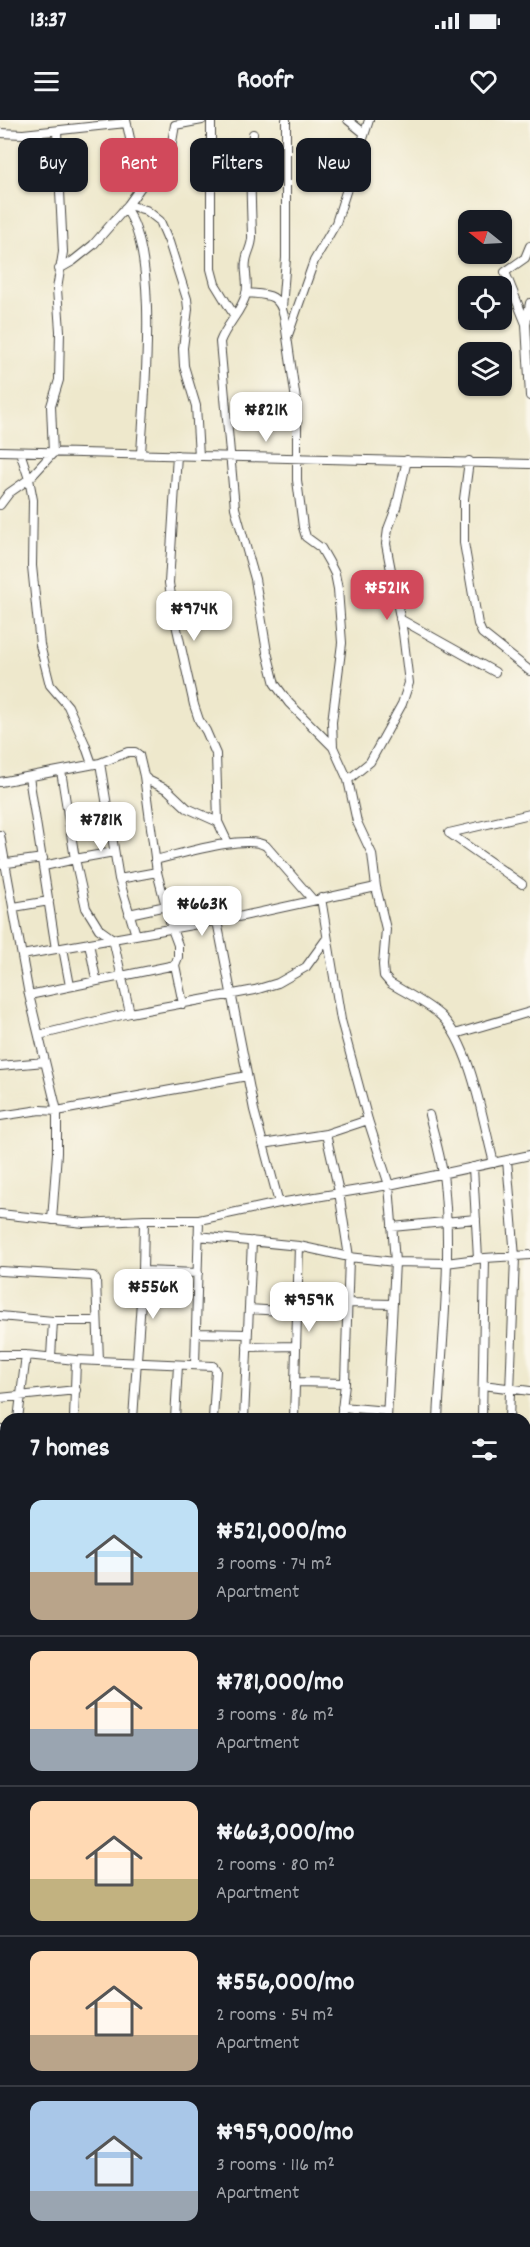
<!DOCTYPE html>
<html lang="en">
<head>
<meta charset="utf-8">
<style>
  body { margin:0; font-family:Dekko,sans-serif; background:#20242c; color:#f1f3f6; height:100vh; display:flex; flex-direction:column; font-size:22px; white-space:nowrap }
  * { box-sizing:border-box; margin:0 }
  p { font-size:20px; color:#9ea1a6 }
  .icon { flex:none; width:33px; height:33px; fill:none; stroke:currentColor; stroke-width:2; stroke-linecap:round; stroke-linejoin:round }
  .map { position:relative; flex:1; overflow:hidden }
  .panel { position:absolute; left:0px; top:1293px; width:531px; height:834px; display:flex; flex-direction:column; background:#171b24; border-radius:18px 18px 0 0; box-shadow:0 2px 4px #0004 }
  .panel>* { flex:none }
  .top-card { position:absolute; left:18px; top:18px; width:495px; height:54px; display:flex; gap:12px }
  .needle { width:39px; rotate:288deg }
  .fabs { position:absolute; left:458px; top:90px; display:grid; gap:12px }
  .fabs a { display:grid; place-items:center; width:54px; height:54px; border-radius:12px; background:#171b24; box-shadow:0 2px 4px #0004; font-size:30px }
  .price { position:absolute; translate:-50% -51px; padding:0 14px; border-radius:12px; background:#fff; color:#222; font-size:20px; line-height:39px; filter:drop-shadow(0 2px 3px #0008) }
  .price::after { content:''; position:absolute; left:50%; top:36px; width:18px; height:14px; margin-left:-9px; background:inherit; clip-path:polygon(0 0,100% 0,50% 100%) }
  .price.selected { background:#d1495b; color:#fff }
  ul { padding:0; list-style:none }
  li { display:flex; align-items:center; gap:18px; height:150px; padding:0 30px }
  li+li { border-top:2px solid #363941 }
  li span { display:grid; place-items:center; flex:none; width:168px; height:120px; border-radius:12px; color:#555 }
  li>.icon { margin-inline-start:auto }
  span .icon { width:72px; height:72px; fill:#fffc; stroke-width:1 }
  li b { font-size:26px }
  h2 { display:flex; justify-content:space-between; align-items:center; height:72px; padding:0 30px; font-size:26px }
  .tag { padding:0 21px; border-radius:12px; background:#171b24; box-shadow:0 2px 4px #0004; font-size:21px; line-height:54px }
  .tag.selected { background:#d1495b; color:#fff }
  .status { display:flex; justify-content:space-between; align-items:center; height:42px; padding:0 30px; background:#171b24; direction:ltr }
  .status svg { height:16px; fill:currentColor }
  header { display:flex; justify-content:space-between; align-items:center; height:78px; padding:0 30px; background:#171b24; font-size:27px; font-weight:800 }
  .map>svg:first-child { display:block }
  .lines { fill:none; stroke-linecap:round; stroke-linejoin:round }
  .street-casing { stroke:#484743; stroke-width:10 }
  .street { stroke:#fff; stroke-width:8 }
</style>
</head>
<body>
<div class="status"><b>13:37</b><svg viewBox="0 0 49 12"><path d="M0 12V9h3v3zM5 12V6h3v6zM10 12V3h3v9zM15 12V0h3v12zM26 1h20v11H26zM47 4h2v5h-2z"/></svg></div>
<header><svg class="icon" aria-label="menu" viewBox="0 0 24 24"><path d="M4 6h16M4 12h16M4 18h16"/></svg>Roofr<svg class="icon" aria-label="heart" viewBox="0 0 24 24"><path d="M12 20l-8-8c-3-5 5-10 8-4 3-6 11-1 8 4z"/></svg></header>
<div class="map">
<svg width="530" height="2127" viewBox="0 0 530 2127">
  <rect width="100%" height="100%" fill="#fbf7ec"/>
  <filter id="ink" filterUnits="userSpaceOnUse"><feTurbulence type="fractalNoise" baseFrequency=".0167" numOctaves="2"/><feDisplacementMap in="SourceGraphic" scale="12" xChannelSelector="R" yChannelSelector="G"/><feConvolveMatrix kernelMatrix="1 2 1 2 8 2 1 2 1" color-interpolation-filters="sRGB"/></filter>
  <filter id="wash" filterUnits="userSpaceOnUse"><feTurbulence type="fractalNoise" baseFrequency=".008" numOctaves="4" result="noise"/><feDisplacementMap in="SourceGraphic" scale="24" xChannelSelector="R" yChannelSelector="G"/><feGaussianBlur stdDeviation="1.35" result="paint"/><feColorMatrix in="noise" values="0 0 0 0 0 0 0 0 0 0 0 0 0 0 0 0 0 1.4 0 .05"/><feComposite in="paint" operator="in"/></filter>
  <g filter="url(#wash)">
    <rect width="100%" height="100%" fill="#eee8cc"/>
  </g>
  <g filter="url(#ink)">
    <g class="lines">
      <g class="street-casing">
        <path id="street" d="M126,0L137,51L143,64
          M211,0V149L215,164L234,195
          M348,0L364,13
          M0,13L23,14L126,3
          M253,14C249,48 251,81 252,115C253,125 247,132 246,141C244,152 249,163 246,174C242,191 226,205 220,222L235,388L255,459L267,532L275,564L289,583L333,627
          M128,85L146,90L160,101L169,122L187,179L188,189L183,228L184,246L196,286L199,336
          M125,88C160,132 144,277 141,334
          M59,149L73,141L93,125L128,85L143,64L169,39L175,5L202,0
          M246,173C267,175 279,173 284,196L297,287V360L303,407L306,417L321,428L329,442L335,454L338,469L342,523L332,602L333,627L348,660L357,702L372,734L376,767L386,809L383,845L384,856L390,863C406,873 427,883 441,896C471,925 483,1002 494,1043
          M530,183L526,204L530,276
          M282,188L286,138V0
          M526,204L505,152L525,138L530,126
          M288,215L314,141L336,103L369,0
          M0,331L530,344
          M20,332L29,359L33,380L32,446L40,525L50,565L68,586L85,624L92,644
          M177,335L169,463L175,500L194,585L199,600L206,611L216,634L218,702
          M469,341L464,379V423L478,504L482,513L530,551
          M0,385L9,373L29,359L53,333L51,286L59,260L60,211L57,169L63,132L57,11
          M400,499L495,552
          M100,643L119,759L136,815
          M61,651L75,739L86,788L99,809L113,819L130,893
          M144,656L148,660L168,670L187,688L218,702L228,723
          M29,657L56,829
          M348,660L370,642L402,584L409,563L403,513L386,424L388,409L396,388L407,340
          M0,662L100,643L128,632H135L139,635L144,656L157,752L172,809L178,825V837L175,845L183,884
          M449,713L522,764
          M449,713L530,694
          M0,715L29,875L57,991V1033L52,1100
          M155,740C178,735 247,713 266,726L313,780
          M0,744L43,738
          M44,746L75,739L114,732
          M119,759L157,752
          M321,778L341,900L368,1000L389,1065L395,1142L387,1299
          M14,787L49,781
          M129,794L166,786
          M217,801L254,990L279,1083
          M89,823L96,859
          M63,828L70,866
          M22,835L243,796L376,767
          M29,875L175,845
          M455,914L530,892
          M39,915L130,893L255,870L278,863L306,847L327,818
          M0,946L45,942
          M429,995C434,1014 440,1034 443,1054C453,1134 442,1218 438,1299
          M0,996L40,990L57,991L247,956
          M326,1014L368,1000
          M263,1024L326,1014L339,1072L349,1137L345,1263L341,1299
          M507,1040L515,1137L509,1299
          M473,1047L478,1139
          M0,1094L84,1103L144,1100H199L279,1083L389,1065L530,1035
          M392,1107L476,1099
          M198,1116L299,1126L349,1137L395,1142L446,1143L485,1138L530,1135
          M0,1151L93,1156L96,1160L99,1241
          M143,1151L198,1153
          M347,1183L393,1184
          M249,1189L297,1192H347
          M0,1196L53,1201H96
          M196,1213L247,1214
          M247,1227L296,1226
          M0,1235H26L76,1240L213,1246L216,1250L213,1299
          M51,1237L53,1201
          M195,1245L199,1100
          M295,1262L345,1263
          M483,1265L530,1271
          M0,1278L76,1270
          M342,1287L387,1291
          M18,1299L26,1235
          M74,1299L76,1240
          M133,1299L143,1151L144,1100
          M175,1299L178,1245
          M244,1299L252,1121
          M294,1299L299,1126
          M482,1299L485,1138
          M0,1310H6
          M525,1329L530,1330
          M0,1409L6,1408
          M525,1414H530
          M0,1495H6
          M0,1575H6
          M525,1616H530
          M0,1629L6,1628
          M0,1673L6,1672
          M0,1716H6
          M0,1765L6,1764
          M525,1774H530
          M0,1818H6
          M0,1882L6,1880
          M0,1898L6,1914
          M0,1949L6,1947
          M525,1952L530,1999
          M525,2018L530,2017
          M0,2062L6,2106
          M0,2117H6
          M376,2121V2127
          M438,2121L439,2127
          M489,2121L490,2127
          M43,2127V2121
          M93,2127V2121
          M146,2127V2121
          M196,2127V2121
          M246,2127V2121
          M300,2127V2121"/>
      </g>
      <use href="#street" class="street"/>
    </g>
  </g>
</svg>
<div class="fabs">
<a><svg class="needle" viewBox="-14 -14 28 28"><path d="M0-13l5 13h-10z" fill="#e53935"/><path d="M0 13l5-13h-10z" fill="#9ea1a6"/></svg></a>
<a><svg class="icon" aria-label="locate" viewBox="0 0 24 24"><circle cx="12" cy="12" r="6"/><path d="M12 2v4M12 18v4M2 12h4M18 12h4"/></svg></a>
<a><svg class="icon" aria-label="layers" viewBox="0 0 24 24"><path d="M12 4l9 5-9 5-9-5zM3 14l9 5 9-5"/></svg></a>
</div>
<b class="price" style="left:266px;top:323px">₦821K</b>
<b class="price selected" style="left:387px;top:501px">₦521K</b>
<b class="price" style="left:194px;top:522px">₦974K</b>
<b class="price" style="left:101px;top:733px">₦781K</b>
<b class="price" style="left:202px;top:817px">₦663K</b>
<b class="price" style="left:153px;top:1200px">₦556K</b>
<b class="price" style="left:309px;top:1213px">₦959K</b>
<div class="top-card">
<a class="tag">Buy</a>
<a class="tag selected">Rent</a>
<a class="tag">Filters</a>
<a class="tag">New</a>
</div>
<section class="panel">
<h2>7 homes<svg class="icon" aria-label="filters" viewBox="0 0 24 24"><path d="M4 7h16M4 17h16"/><circle cx="9" cy="7" r="2"/><circle cx="15" cy="17" r="2"/></svg></h2>
<ul>
<li><span style="background:linear-gradient(#bfe0f5 60%,#b9a48a 0)"><svg class="icon" aria-label="home" viewBox="0 0 24 24"><path d="M3 11l9-7 9 7M6 9v11h12V9"/></svg></span><div><b>₦521,000/mo</b><p>3 rooms · 74 m²</p><p>Apartment</p></div></li>
<li><span style="background:linear-gradient(#ffd9b3 65%,#9aa5b1 0)"><svg class="icon" aria-label="home" viewBox="0 0 24 24"><path d="M3 11l9-7 9 7M6 9v11h12V9"/></svg></span><div><b>₦781,000/mo</b><p>3 rooms · 86 m²</p><p>Apartment</p></div></li>
<li><span style="background:linear-gradient(#ffd9b3 65%,#c2b280 0)"><svg class="icon" aria-label="home" viewBox="0 0 24 24"><path d="M3 11l9-7 9 7M6 9v11h12V9"/></svg></span><div><b>₦663,000/mo</b><p>2 rooms · 80 m²</p><p>Apartment</p></div></li>
<li><span style="background:linear-gradient(#ffd9b3 70%,#b9a48a 0)"><svg class="icon" aria-label="home" viewBox="0 0 24 24"><path d="M3 11l9-7 9 7M6 9v11h12V9"/></svg></span><div><b>₦556,000/mo</b><p>2 rooms · 54 m²</p><p>Apartment</p></div></li>
<li><span style="background:linear-gradient(#a9c7e8 75%,#9aa5b1 0)"><svg class="icon" aria-label="home" viewBox="0 0 24 24"><path d="M3 11l9-7 9 7M6 9v11h12V9"/></svg></span><div><b>₦959,000/mo</b><p>3 rooms · 116 m²</p><p>Apartment</p></div></li>
</ul>
</section>
</div>
</body>
</html>
